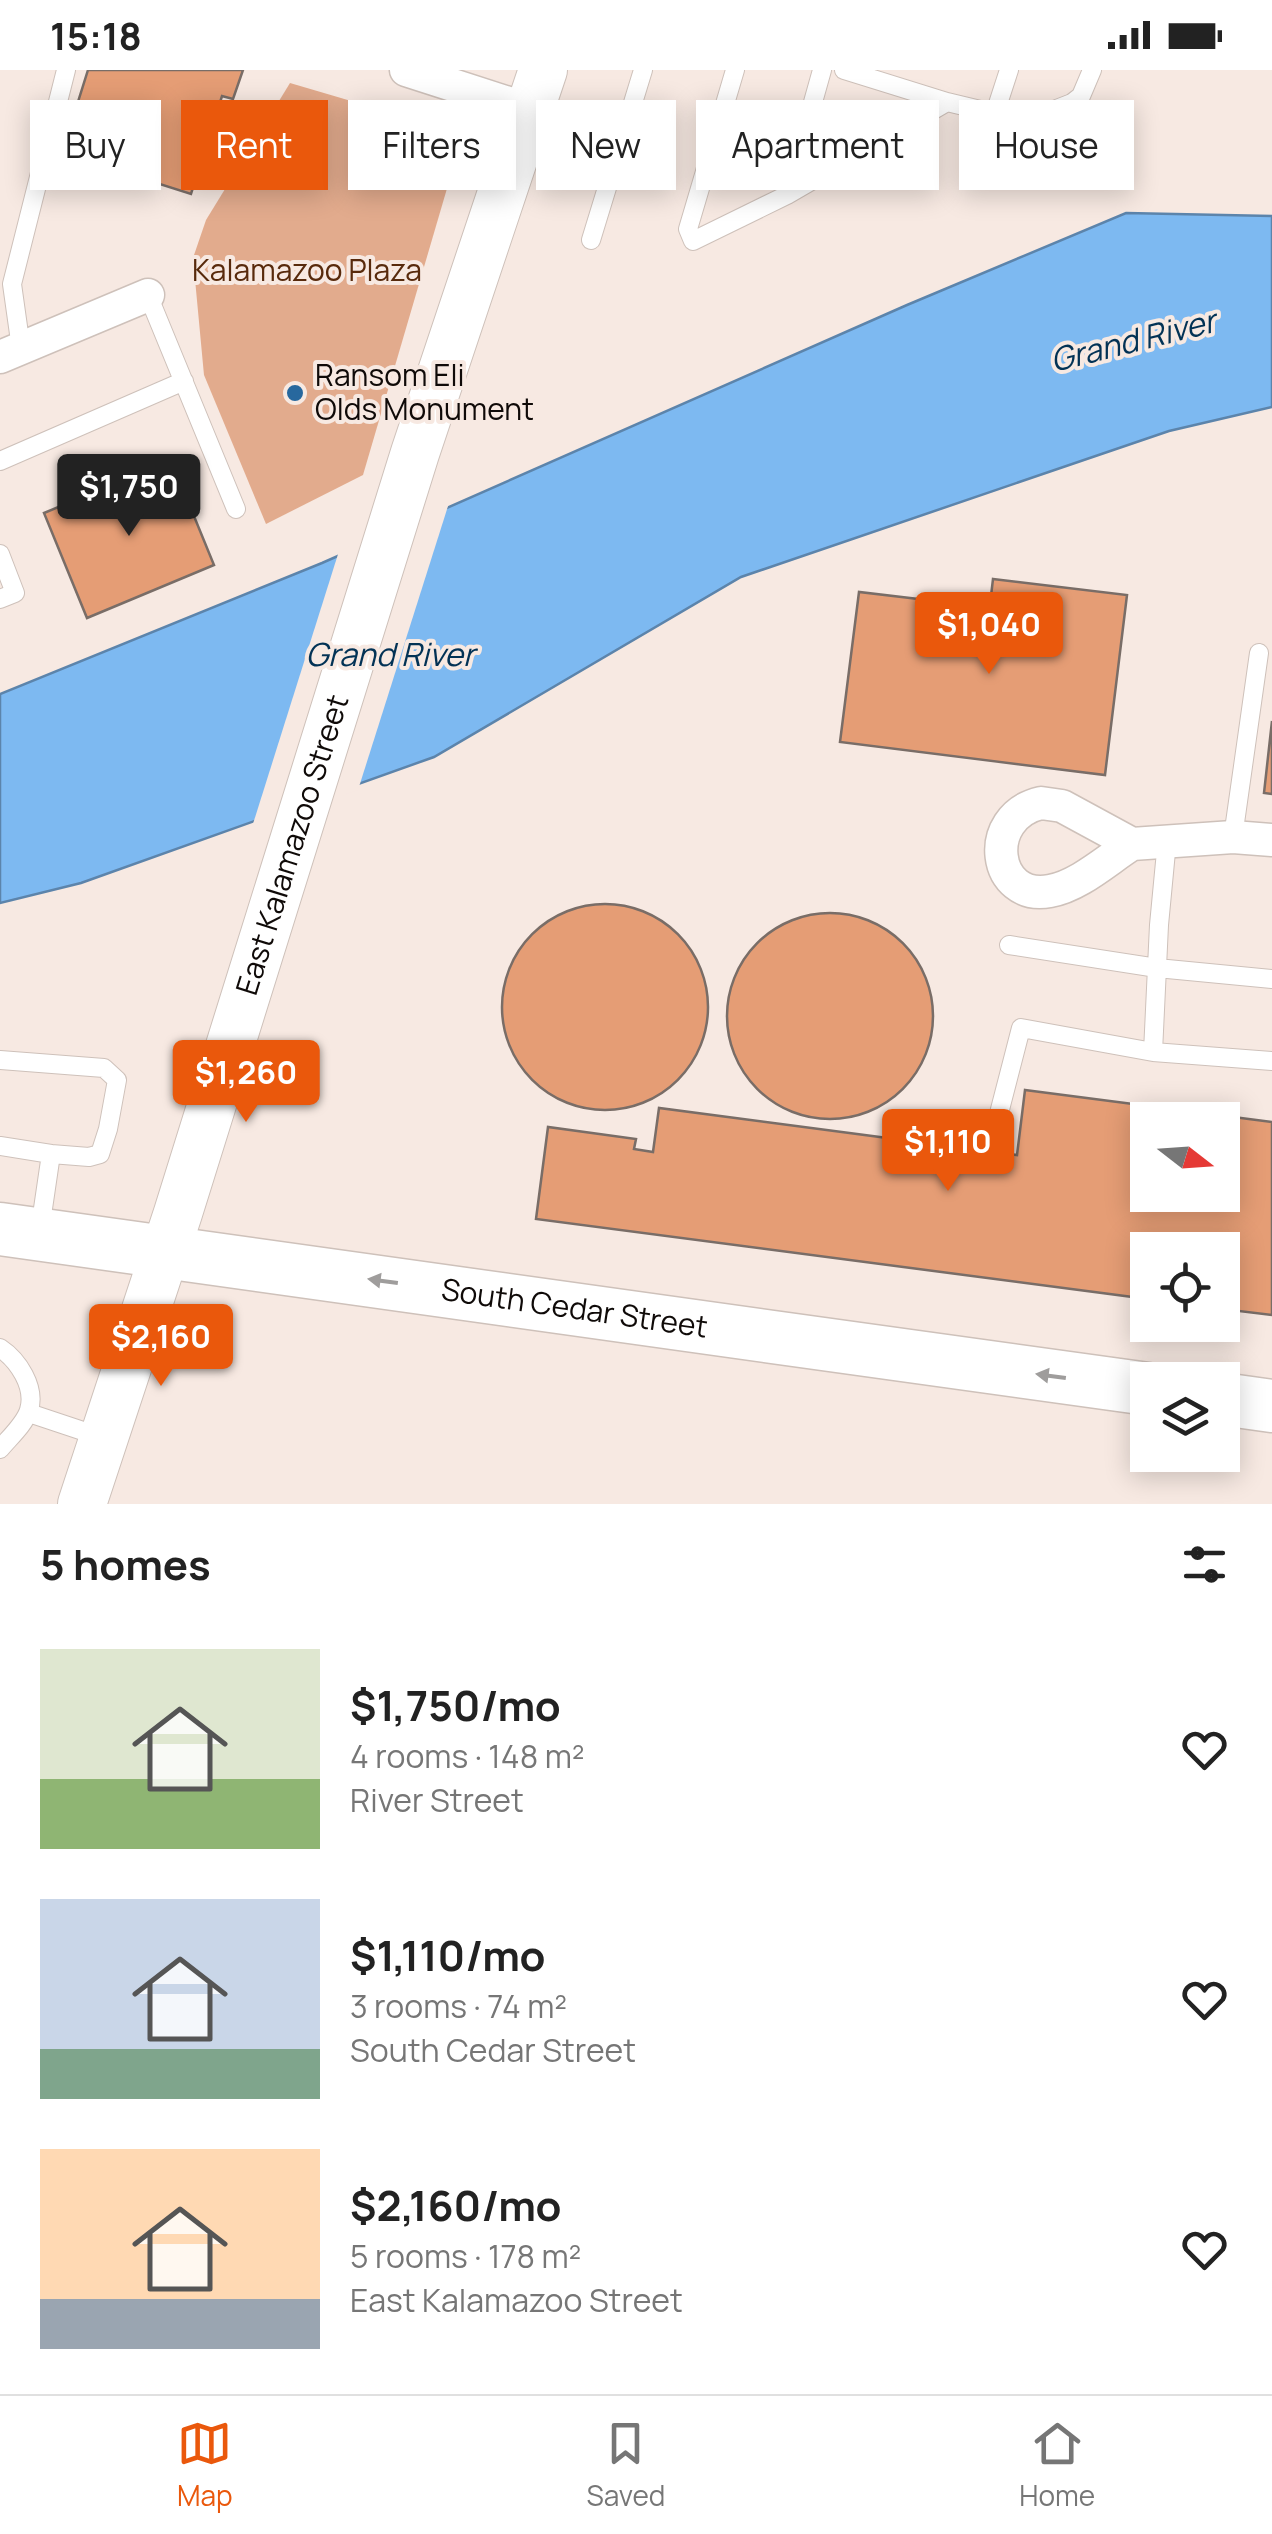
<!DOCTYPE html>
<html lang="en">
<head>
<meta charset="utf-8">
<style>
  body { margin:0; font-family:Manrope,sans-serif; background:#f2f2f2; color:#222; height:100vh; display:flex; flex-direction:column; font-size:38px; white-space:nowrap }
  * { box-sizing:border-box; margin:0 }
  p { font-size:32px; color:#767676 }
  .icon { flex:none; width:55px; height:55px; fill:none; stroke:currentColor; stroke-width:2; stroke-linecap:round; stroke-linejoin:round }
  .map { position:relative; height:1434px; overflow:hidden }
  .side { display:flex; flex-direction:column; background:#fff; flex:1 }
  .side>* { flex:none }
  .hud { position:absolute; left:30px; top:30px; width:1212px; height:90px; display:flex; gap:20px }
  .needle { width:65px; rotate:107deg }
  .controls { position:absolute; left:1130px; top:1032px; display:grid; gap:20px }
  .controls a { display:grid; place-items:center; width:110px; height:110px; border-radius:0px; background:#fff; box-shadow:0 5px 25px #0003; font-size:50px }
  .price { position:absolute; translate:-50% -85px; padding:0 22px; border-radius:10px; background:#ea580c; color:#fff; font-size:32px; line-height:65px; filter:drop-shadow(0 2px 5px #0008) }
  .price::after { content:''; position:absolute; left:50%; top:60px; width:30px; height:22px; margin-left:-15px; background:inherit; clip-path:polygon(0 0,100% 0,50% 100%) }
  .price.current { background:#222; color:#fff }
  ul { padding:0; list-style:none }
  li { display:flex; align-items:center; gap:30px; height:250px; padding:0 40px }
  li span { display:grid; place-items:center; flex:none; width:280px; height:200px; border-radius:0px; color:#555 }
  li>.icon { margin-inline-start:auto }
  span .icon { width:120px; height:120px; fill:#fffc; stroke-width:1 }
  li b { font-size:42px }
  h2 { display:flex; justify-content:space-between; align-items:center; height:120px; padding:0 40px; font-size:42px }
  .tag { padding:0 35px; border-radius:0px; background:#fff; box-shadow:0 5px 25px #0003; font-size:35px; line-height:90px }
  .tag.current { background:#ea580c; color:#fff }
  .status { display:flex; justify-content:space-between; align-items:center; height:70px; padding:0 50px; background:#fff; direction:ltr }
  .status svg { height:28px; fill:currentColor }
  .dock { display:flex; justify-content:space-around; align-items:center; height:140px; border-top:2px solid #e0e0e0; background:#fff; font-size:28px; color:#767676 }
  .dock a { display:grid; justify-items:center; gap:5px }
  .dock .current { color:#ea580c }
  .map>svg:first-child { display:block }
  .green { fill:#e2ab8d }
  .water { fill:#7db9f1; stroke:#5c84ab; stroke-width:2.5 }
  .pier { fill:#f7e9e2 }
  .building { fill:#e59d75; stroke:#796d67; stroke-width:2.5; fill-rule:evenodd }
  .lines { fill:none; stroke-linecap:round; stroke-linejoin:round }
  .lane-casing { stroke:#cec1ba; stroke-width:20 }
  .street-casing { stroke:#cec1ba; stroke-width:35 }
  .secondary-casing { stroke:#cec1ba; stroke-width:50 }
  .primary-casing { stroke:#cec1ba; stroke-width:55 }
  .lane { stroke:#fff; stroke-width:18 }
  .street { stroke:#fff; stroke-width:32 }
  .secondary { stroke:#fff; stroke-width:48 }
  .primary { stroke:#fff; stroke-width:52 }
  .oneway { fill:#9f9d9c }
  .poi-dot { fill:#27689e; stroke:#f7e9e2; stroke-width:4 }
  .labels { text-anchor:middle; stroke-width:8; stroke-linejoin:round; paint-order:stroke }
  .park-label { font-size:30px; fill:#582a0c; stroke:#f7e9e2 }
  .poi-label { font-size:30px; fill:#0f0a08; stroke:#f7e9e2; text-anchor:start }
  .street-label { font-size:30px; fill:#0f0a08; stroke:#f7e9e2 }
  .water-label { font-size:32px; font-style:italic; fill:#023255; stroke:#f7e9e2 }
</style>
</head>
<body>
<div class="status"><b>15:18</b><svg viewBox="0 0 49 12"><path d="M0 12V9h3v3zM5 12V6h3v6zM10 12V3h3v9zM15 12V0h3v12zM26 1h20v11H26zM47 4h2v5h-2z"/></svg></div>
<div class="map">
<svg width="1272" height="1434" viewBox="0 0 1272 1434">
  <rect width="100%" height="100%" fill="#f7e9e2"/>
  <path class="green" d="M290,13L453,61L458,81L363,405L266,454L204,305L193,188L206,150Z"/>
  <path class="water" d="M1126,143L1272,146V337L1169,361L741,507L434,687L81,813L0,833V624L322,493L907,235Z"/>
  <path class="pier" d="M449,433L358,720L252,757L339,481Z"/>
  <path class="building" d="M88,0H243L233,29L222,26L191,124L62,83Z
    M171,390L214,495L87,548L44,443Z
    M993,509L1127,525L1105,705L840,672L859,522L978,536L973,575L985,577Z
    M1272,651V724L1264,723Z
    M502 937a103 103 0 1 1 206 0a103 103 0 1 1-206 0Z
    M727 946a103 103 0 1 1 206 0a103 103 0 1 1-206 0Z
    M1025,1020L1272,1052V1245L1222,1239V1180H1148V1229L536,1149L548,1057L636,1069L634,1079L653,1082L659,1038L1017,1085ZM1148,1050H1222V1125H1148Z"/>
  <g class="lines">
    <g class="lane-casing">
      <path id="lane" d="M735,0L688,159L693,171L787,125L947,32
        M844,0L947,32L1026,51L1072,33L1081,26L1092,0
        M995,43L1009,0
        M787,125L822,0
        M591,170L643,0
        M148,225L236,439
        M21,278L12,214L66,0
        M0,391L184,311
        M0,484L15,523L0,529
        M1233,767L1259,583
        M1167,771L1159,855L1153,982L1272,991
        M1009,875L1157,898L1272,909
        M0,990L104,998L117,1010L108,1059L100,1084L89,1087L51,1084L40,1159
        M997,1051L1021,958L1153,982
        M0,1076L51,1084
        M0,1278C18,1290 36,1317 29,1340C25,1354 9,1368 0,1379
        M29,1343L104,1368"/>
    </g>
    <g class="street-casing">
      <path id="street" d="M406,0L530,40
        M0,287L148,225
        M1041,733L1062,736L1132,774C1108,789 1079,816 1050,821C993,832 981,747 1041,733Z
        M1132,774L1233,767L1272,770"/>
    </g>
    <g class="secondary-casing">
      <g id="secondary">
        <path id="s1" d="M82,1434L178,1143L415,383L543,0"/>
      </g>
    </g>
    <g class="primary-casing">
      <g id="primary">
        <path id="s2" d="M0,1159C383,1209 765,1268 1148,1319"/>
        <path d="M1222,1329L1272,1336"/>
      </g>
    </g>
    <use href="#lane" class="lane"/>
    <use href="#street" class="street"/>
    <use href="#secondary" class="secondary"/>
    <use href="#primary" class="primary"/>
  </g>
  <defs><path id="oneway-solid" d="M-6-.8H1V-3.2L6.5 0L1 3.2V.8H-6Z" transform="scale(2.5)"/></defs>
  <g class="oneway">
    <use href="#oneway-solid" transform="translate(383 1211) rotate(-172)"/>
    <use href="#oneway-solid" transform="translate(1051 1306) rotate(-172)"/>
  </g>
  <circle class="poi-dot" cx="295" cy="323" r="10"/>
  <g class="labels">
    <g class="park-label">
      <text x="307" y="211">Kalamazoo Plaza</text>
    </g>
    <g class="poi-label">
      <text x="315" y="316">Ransom Eli<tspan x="315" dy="34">Olds Monument</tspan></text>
    </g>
    <g class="street-label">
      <text dy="10" stroke="none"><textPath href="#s1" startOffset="692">East Kalamazoo Street</textPath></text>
      <text dy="10" stroke="none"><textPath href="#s2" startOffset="580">South Cedar Street</textPath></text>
    </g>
    <g class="water-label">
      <text transform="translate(1133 271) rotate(-14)" y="11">Grand River</text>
      <text x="390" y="596">Grand River</text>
    </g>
  </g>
</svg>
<div class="controls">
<a><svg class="needle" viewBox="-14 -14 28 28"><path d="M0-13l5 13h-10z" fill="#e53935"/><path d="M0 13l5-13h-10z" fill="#767676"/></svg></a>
<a><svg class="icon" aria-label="locate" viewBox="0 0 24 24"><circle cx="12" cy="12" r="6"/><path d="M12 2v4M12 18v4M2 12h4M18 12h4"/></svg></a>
<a><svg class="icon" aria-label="layers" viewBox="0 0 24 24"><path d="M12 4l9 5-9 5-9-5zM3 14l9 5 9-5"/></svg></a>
</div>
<b class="price current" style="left:129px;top:469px">$1,750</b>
<b class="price" style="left:989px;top:607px">$1,040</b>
<b class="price" style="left:246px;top:1055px">$1,260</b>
<b class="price" style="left:948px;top:1124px">$1,110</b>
<b class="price" style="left:161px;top:1319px">$2,160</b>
<div class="hud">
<a class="tag">Buy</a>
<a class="tag current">Rent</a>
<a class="tag">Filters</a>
<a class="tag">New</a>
<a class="tag">Apartment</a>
<a class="tag">House</a>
</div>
</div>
<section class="side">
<h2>5 homes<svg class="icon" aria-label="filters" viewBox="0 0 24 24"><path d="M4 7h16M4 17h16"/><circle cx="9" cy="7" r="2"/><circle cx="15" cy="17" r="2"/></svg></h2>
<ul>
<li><span style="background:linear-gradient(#dfe7d0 65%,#8fb573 0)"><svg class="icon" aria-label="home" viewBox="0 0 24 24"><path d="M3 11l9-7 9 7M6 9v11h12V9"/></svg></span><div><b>$1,750/mo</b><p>4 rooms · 148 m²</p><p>River Street</p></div><svg class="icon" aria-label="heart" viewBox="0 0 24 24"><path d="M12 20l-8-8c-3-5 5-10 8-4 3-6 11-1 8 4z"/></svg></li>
<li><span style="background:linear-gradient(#c9d6e8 75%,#7fa58c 0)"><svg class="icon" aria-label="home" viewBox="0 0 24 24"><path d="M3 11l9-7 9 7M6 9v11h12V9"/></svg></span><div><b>$1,110/mo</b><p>3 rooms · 74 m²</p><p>South Cedar Street</p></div><svg class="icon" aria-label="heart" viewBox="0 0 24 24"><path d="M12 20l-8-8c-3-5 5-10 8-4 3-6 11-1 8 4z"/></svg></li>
<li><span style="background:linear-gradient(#ffd9b3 75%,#9aa5b1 0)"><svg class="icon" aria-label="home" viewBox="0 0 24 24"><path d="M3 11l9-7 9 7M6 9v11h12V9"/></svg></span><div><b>$2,160/mo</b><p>5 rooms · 178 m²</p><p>East Kalamazoo Street</p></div><svg class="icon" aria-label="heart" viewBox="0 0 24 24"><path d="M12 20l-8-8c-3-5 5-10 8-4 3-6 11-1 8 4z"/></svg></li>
</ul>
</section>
<nav class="dock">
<a class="current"><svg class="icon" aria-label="map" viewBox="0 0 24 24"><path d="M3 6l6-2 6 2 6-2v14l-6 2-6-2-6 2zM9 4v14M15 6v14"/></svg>Map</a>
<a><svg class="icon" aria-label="saved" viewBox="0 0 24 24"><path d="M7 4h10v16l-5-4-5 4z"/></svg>Saved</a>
<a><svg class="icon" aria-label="home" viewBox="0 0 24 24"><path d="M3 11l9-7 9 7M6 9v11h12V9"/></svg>Home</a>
</nav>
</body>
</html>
